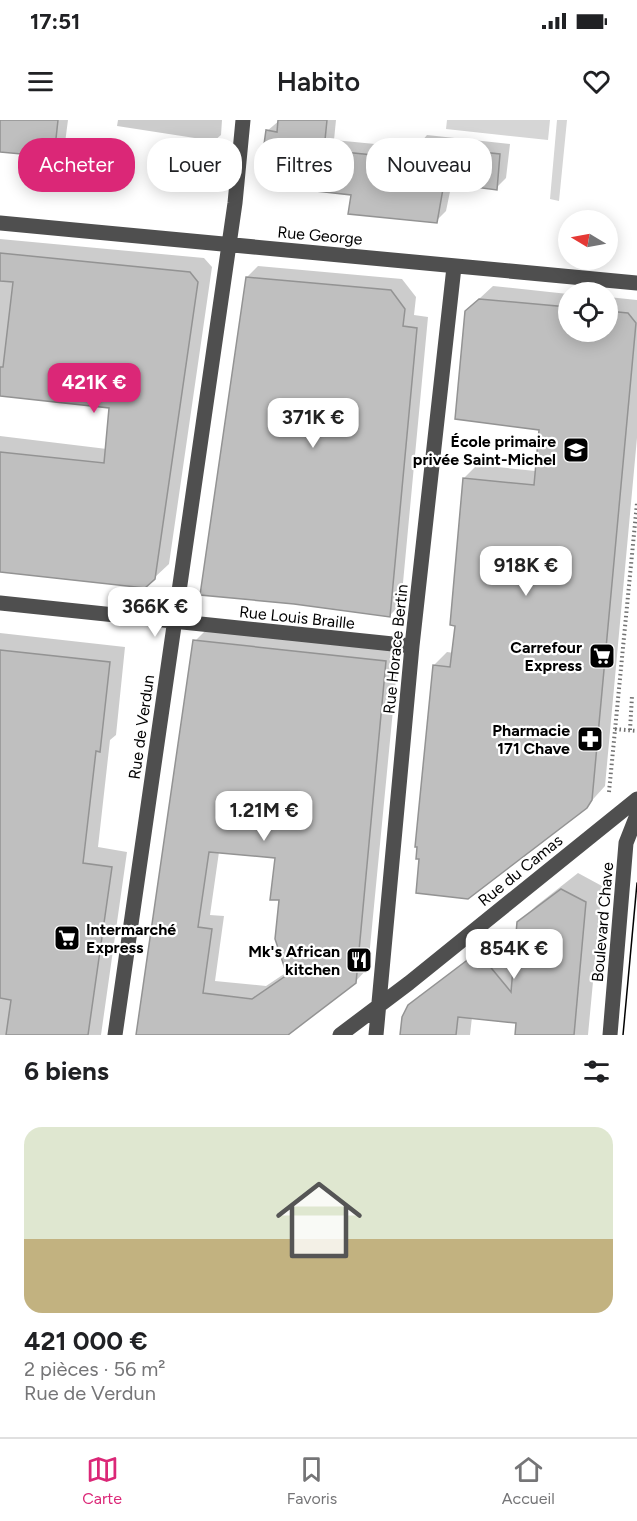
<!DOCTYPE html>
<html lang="fr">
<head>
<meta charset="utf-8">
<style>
  body { margin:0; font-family:Figtree,sans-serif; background:#f2f2f2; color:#202124; height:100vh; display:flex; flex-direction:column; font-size:22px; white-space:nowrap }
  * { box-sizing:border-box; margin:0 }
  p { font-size:20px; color:#757577 }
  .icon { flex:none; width:33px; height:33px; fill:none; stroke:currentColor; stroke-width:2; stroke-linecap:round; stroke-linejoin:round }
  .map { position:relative; height:915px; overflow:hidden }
  .details { display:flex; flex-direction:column; background:#fff; flex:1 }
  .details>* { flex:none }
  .banner { position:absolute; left:18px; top:18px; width:602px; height:54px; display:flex; gap:12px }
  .needle { width:39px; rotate:280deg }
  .tools { position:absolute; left:558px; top:90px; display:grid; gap:12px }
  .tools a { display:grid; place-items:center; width:60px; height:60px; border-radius:50%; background:#fff; box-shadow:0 3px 15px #0003; font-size:30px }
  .price { position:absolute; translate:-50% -51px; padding:0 14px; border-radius:12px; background:#fff; color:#222; font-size:20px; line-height:39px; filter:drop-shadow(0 2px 3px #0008) }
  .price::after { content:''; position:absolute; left:50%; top:36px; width:18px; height:14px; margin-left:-9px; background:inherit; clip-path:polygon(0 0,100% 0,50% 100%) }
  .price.active { background:#db2777; color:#fff }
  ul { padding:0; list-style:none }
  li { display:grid; align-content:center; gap:12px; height:318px; padding:0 24px }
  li+li { border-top:2px solid #e0e0e0 }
  li span { display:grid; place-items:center; height:186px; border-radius:18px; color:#555 }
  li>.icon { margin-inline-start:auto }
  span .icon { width:108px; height:108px; fill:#fffc; stroke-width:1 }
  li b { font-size:26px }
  h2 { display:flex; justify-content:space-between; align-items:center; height:72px; padding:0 24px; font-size:26px }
  .chip { padding:0 21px; border-radius:24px; background:#fff; box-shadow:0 3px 15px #0003; font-size:21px; line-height:54px }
  .chip.active { background:#db2777; color:#fff }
  .status { display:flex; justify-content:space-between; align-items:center; height:42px; padding:0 30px; background:#fff; direction:ltr }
  .status svg { height:16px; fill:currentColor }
  header { display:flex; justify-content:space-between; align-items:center; height:78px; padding:0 24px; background:#fff; font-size:27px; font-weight:600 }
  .tabs { display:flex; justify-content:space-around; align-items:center; height:84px; border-top:2px solid #e0e0e0; background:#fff; font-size:16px; color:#757577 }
  .tabs a { display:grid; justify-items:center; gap:3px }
  .tabs .active { color:#db2777 }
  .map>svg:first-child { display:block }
  .green { fill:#d6d6d6 }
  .shadow { fill:#0003; fill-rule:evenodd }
  .building { fill:#bfbfbf; stroke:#939393; stroke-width:1.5; fill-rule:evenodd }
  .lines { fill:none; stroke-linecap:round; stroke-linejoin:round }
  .path { stroke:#717171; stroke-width:4; stroke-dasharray:1.5 3; stroke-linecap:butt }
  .minor { stroke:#4f4f4f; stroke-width:15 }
  .tram { stroke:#000; stroke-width:1.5 }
  .labels { text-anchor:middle; stroke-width:4.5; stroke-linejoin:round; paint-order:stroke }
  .street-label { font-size:16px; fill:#000; stroke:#fff }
  .poi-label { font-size:16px; font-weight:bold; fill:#000; stroke:#fff; text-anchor:end }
</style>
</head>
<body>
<div class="status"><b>17:51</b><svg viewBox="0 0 49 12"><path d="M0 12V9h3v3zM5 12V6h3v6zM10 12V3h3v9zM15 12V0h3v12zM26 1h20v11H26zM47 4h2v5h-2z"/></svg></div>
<header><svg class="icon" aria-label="menu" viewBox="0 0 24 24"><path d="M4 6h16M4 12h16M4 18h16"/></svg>Habito<svg class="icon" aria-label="heart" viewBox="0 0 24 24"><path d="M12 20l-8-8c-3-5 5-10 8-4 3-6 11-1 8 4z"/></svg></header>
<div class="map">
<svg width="637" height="915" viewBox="0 0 637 915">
  <rect width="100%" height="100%" fill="#fff"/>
  <path class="green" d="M447,0H550L548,20L446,9Z
    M557,0H567L559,81L550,79Z"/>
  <path class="shadow" d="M0,0H68L65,23L53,35L0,30Z
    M118,0H222L221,15L214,21L117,6Z
    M280,0H336L334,20L416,28L427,15L510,24L506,58L496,68L452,62L446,91L436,101L352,74L275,53L267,11Z
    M0,119L204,138L212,147L169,444L154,458L0,450V316L107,329L111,287L0,275Z
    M258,146L402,159L416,177L414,195L428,197L401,484L389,496L247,157Z
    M493,166L568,174V212H608V177L637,180V318L605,666L586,687L434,545L447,532L454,533L464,358L477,345L536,351L540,308L466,191Z
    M208,508L399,528L368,848L355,862L285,915H138L195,521ZM219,732L277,736L287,852L266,866L215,861L224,796L210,795Z
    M0,513L125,527L116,615L110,620L98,727L127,732L101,915H0Z
    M578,753L602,766L588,915H517L518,902L472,897L470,915H401L410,886L420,875V878L485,828L483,826L425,870L495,817L515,841L519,803L536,786Z"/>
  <path class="building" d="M0,0H58L54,37L0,32Z
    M278,0H327L324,30L413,39L415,25L500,34L497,70L444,63L437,103L348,94L351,75L272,66L273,55L260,53L266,10L277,12Z
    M0,133L190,152L198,162L155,459L145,468L0,452V332L104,343L109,288L0,276V247H3L13,162L0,161Z
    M246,157L391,170L405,189L403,206L417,208L390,497L294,484L200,475Z
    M479,179L568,187V212H608V191L628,193L636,203L592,680L587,688L468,779L416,773L419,739H416L417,727H415L433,545L450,547L455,506L450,505L463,358L534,365L539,310L455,299L465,191Z
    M193,520L386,541L356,863L288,915H136ZM209,732L275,738L270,780H279L275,819L287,855L252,879L203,873L212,809L198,807Z
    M0,530L110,542L100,632L96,631L83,743L112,747L88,915H6L11,880L0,878Z
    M561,769L586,782L574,915H515L516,903L458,897L456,915H400L402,897L408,885L478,832L511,872L517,802Z"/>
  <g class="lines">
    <path class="path" d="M615,609L637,611
      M630,610L632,576
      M609,672L637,383"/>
    <path class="minor" d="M0,103L637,163
      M0,483L412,526
      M115,915L235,83L243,0
      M340,915L409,863L637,679
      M376,915L412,526L454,147
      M610,915L626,723L637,695"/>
    <path class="tram" d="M623,915L637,763"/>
  </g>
  <defs>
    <g id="school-square" transform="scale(1.35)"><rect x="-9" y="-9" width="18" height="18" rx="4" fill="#000" stroke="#fff"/><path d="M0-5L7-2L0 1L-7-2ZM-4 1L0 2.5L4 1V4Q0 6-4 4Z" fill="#fff"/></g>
    <g id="supermarket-square" transform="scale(1.35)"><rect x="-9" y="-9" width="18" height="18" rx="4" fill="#000" stroke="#fff"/><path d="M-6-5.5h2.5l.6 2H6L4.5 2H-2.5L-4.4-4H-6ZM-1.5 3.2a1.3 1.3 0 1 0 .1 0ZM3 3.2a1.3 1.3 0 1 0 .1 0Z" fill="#fff"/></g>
    <g id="pharmacy-square" transform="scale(1.35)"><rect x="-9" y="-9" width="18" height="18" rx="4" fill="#000" stroke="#fff"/><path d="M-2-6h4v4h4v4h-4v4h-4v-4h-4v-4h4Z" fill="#fff"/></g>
    <g id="restaurant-square" transform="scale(1.35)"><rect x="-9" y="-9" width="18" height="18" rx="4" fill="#000" stroke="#fff"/><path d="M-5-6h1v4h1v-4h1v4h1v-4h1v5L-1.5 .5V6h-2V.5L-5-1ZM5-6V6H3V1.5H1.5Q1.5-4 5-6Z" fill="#fff"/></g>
  </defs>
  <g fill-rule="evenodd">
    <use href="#school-square" x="576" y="330"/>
    <use href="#supermarket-square" x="602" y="536"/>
    <use href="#pharmacy-square" x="590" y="619"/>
    <use href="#supermarket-square" x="67" y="818"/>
    <use href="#restaurant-square" x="359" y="840"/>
  </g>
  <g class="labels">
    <g class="street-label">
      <text transform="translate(320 115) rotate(5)" y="6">Rue George</text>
      <text transform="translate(297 497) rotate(6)" y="6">Rue Louis Braille</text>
      <text transform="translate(395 529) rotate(-84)" y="6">Rue Horace Bertin</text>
      <text transform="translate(141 607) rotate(-82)" y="6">Rue de Verdun</text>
      <text transform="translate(520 750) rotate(-39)" y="6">Rue du Camas</text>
      <text transform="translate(602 802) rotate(-85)" y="6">Boulevard Chave</text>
    </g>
    <g class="poi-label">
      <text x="556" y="327">École primaire<tspan x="556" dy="18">privée Saint-Michel</tspan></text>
      <text x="582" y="533">Carrefour<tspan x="582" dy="18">Express</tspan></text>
      <text x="570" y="616">Pharmacie<tspan x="570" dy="18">171 Chave</tspan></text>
      <text x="86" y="815" text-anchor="start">Intermarché<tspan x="86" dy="18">Express</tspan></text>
      <text x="340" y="837">Mk's African<tspan x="340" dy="18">kitchen</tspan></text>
    </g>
  </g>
</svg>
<div class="tools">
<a><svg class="needle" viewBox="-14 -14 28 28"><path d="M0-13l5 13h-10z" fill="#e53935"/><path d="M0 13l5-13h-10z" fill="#757577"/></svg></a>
<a><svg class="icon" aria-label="locate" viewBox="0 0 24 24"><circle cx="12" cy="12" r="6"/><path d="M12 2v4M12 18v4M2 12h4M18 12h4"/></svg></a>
</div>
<b class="price active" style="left:94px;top:294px">421K €</b>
<b class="price" style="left:313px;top:329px">371K €</b>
<b class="price" style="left:526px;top:477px">918K €</b>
<b class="price" style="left:155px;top:518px">366K €</b>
<b class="price" style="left:264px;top:722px">1.21M €</b>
<b class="price" style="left:514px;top:860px">854K €</b>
<div class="banner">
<a class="chip active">Acheter</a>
<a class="chip">Louer</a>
<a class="chip">Filtres</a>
<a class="chip">Nouveau</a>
</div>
</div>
<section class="details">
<h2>6 biens<svg class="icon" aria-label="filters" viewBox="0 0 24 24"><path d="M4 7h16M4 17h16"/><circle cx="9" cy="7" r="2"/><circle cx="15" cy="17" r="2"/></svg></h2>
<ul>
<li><span style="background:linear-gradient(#dfe7d0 60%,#c2b280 0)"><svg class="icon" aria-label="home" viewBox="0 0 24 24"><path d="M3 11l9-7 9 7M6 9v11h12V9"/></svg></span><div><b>421 000 €</b><p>2 pièces · 56 m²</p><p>Rue de Verdun</p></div></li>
</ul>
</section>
<nav class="tabs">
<a class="active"><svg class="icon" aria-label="map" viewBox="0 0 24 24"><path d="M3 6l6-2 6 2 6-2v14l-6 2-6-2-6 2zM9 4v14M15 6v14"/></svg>Carte</a>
<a><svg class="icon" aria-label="saved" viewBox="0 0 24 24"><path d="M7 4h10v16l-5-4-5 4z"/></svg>Favoris</a>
<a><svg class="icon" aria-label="home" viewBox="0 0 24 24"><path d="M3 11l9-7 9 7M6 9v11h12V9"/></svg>Accueil</a>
</nav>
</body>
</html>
